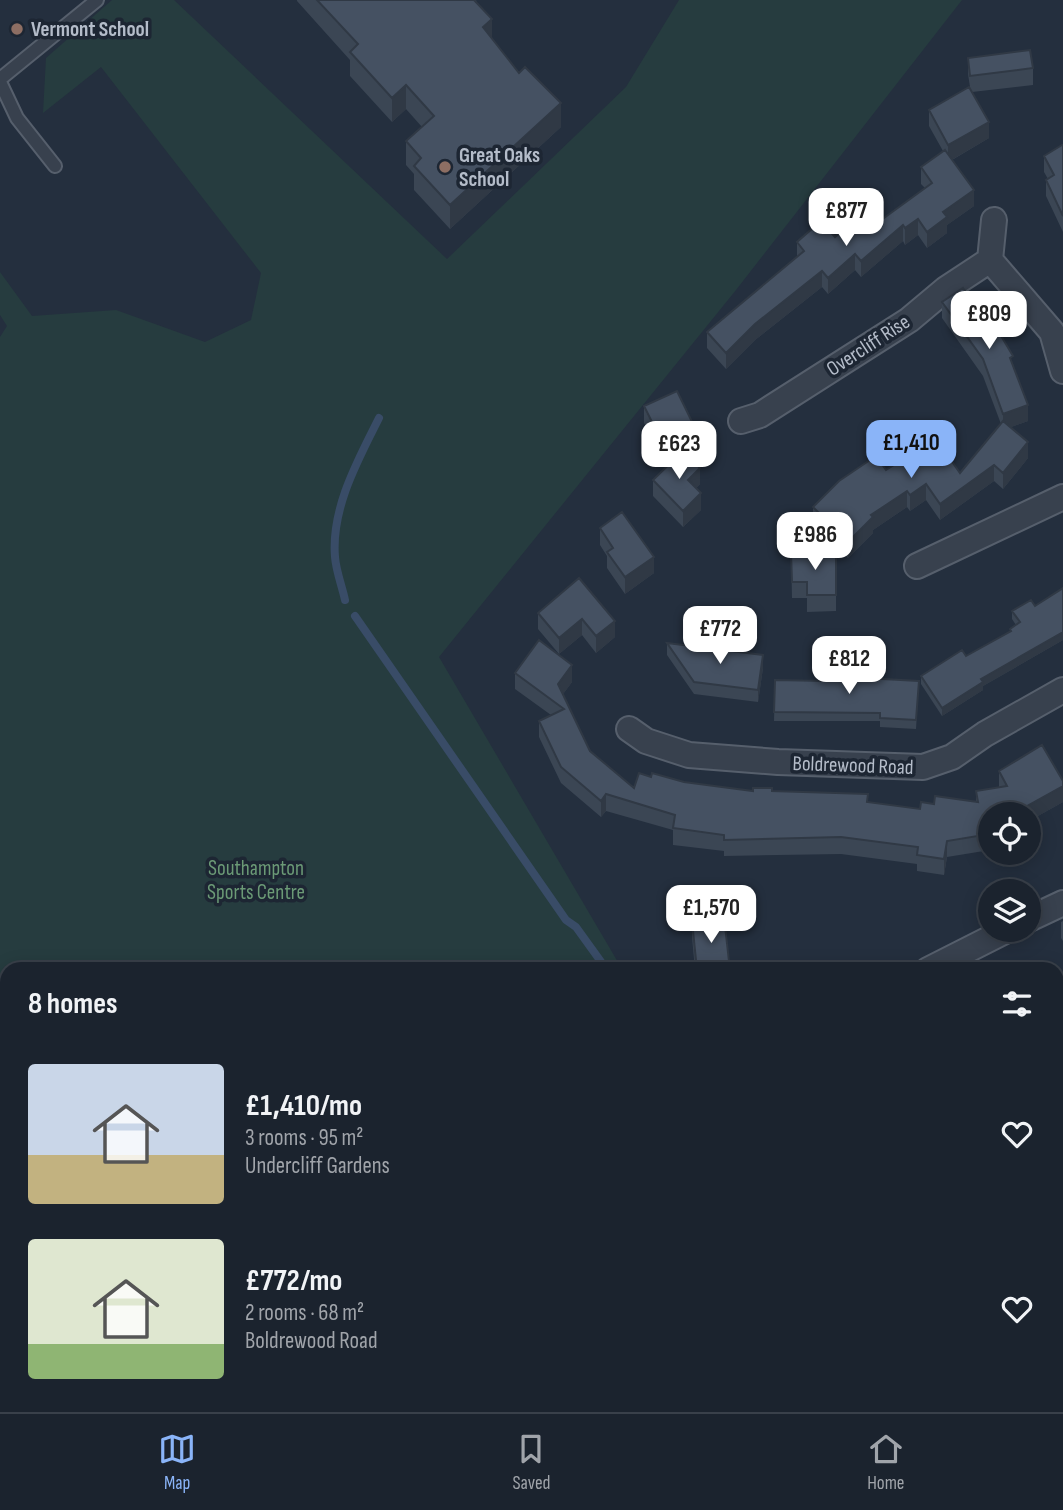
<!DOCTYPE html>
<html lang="en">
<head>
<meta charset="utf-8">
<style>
  body { margin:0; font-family:"Sofia Sans Condensed",sans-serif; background:#282f3a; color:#f1f3f6; height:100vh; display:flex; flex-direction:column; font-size:26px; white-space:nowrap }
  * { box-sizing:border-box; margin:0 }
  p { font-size:23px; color:#a0a4aa }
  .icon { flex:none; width:38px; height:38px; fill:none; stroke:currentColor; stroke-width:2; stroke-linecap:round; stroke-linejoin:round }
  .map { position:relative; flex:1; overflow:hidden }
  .panel { position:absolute; left:0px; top:962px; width:1064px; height:450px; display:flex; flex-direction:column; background:#1b232e; border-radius:21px 21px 0 0; box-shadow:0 4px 18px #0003,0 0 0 2px #39404a }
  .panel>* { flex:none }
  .buttons { position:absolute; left:978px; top:802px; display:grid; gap:14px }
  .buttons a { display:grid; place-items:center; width:63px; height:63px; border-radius:50%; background:#1b232e; box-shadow:0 4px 18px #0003,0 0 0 2px #39404a; font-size:35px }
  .price { position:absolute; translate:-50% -60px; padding:0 16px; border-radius:14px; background:#fff; color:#222; font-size:23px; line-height:46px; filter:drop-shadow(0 2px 4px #0008) }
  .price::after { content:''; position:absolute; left:50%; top:42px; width:21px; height:16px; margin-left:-10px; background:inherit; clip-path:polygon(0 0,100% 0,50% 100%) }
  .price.selected { background:#8ab4f8; color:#111 }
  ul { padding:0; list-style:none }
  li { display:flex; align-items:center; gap:21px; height:175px; padding:0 28px }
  li span { display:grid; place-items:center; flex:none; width:196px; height:140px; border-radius:7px; color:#555 }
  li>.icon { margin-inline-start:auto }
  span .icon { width:84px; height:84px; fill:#fffc; stroke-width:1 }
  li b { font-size:30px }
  h2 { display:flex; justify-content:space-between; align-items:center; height:84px; padding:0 28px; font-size:30px }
  .dock { display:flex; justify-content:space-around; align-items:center; height:98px; border-top:2px solid #39404a; background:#1b232e; font-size:19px; color:#a0a4aa }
  .dock a { display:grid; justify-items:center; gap:4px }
  .dock .selected { color:#8ab4f8 }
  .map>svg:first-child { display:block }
  .green { fill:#263c3f }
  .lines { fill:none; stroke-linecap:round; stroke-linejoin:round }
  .stream { stroke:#394c67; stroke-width:8 }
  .service-casing { stroke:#565f6c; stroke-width:16 }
  .minor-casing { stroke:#565f6c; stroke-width:28 }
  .service { stroke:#38414e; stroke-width:12 }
  .minor { stroke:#38414e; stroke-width:24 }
  .wall { fill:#3b4654 }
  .shaded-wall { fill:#303945 }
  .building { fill:#455162; stroke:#303945; stroke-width:2 }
  .education-dot { fill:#8d6e63; stroke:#1d2633; stroke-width:2.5 }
  .labels { text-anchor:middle; stroke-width:7; stroke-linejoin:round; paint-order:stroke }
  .poi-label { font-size:21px; font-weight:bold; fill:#b4bcc9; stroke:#1d2633; text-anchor:start }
  .street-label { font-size:21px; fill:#b4bcc9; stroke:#1d2633 }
  .park-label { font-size:21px; fill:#6b9a76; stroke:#1d2633 }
</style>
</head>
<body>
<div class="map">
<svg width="1063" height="1412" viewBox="0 0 1063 1412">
  <rect width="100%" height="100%" fill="#242f3e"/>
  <path class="green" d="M112,0H174L447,259L626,87L679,0H962L736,290L439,657L622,969L7,970V1405H744L745,1412H0V337L7,326L0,315V272L32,316L116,310L205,342L251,320L261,273L101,67L43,113L46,58Z"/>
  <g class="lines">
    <path class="stream" d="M345,600C342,586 336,571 335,557C331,508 358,460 379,418
      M355,616L566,920L576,927L607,970
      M729,1405L730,1412"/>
    <g class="service-casing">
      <path id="service" d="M0,79L97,0
        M0,82L17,118L55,166"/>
    </g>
    <g class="minor-casing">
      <path id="minor" d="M994,220L990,260L1052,332L1063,371
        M741,421L760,415L909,320L946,289L990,260
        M917,566L1063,497
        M629,729L646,741L689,755L778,762L923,767L952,757L985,734L1063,690
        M1029,919L1063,903
        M928,970L1009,929
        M855,1405L857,1412"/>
    </g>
    <use href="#service" class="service"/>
    <use href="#minor" class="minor"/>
  </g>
  <path class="wall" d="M297,0H476L492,39L561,127L450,229L414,190V174L406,165V141L422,127L406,109L392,122L350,76V60L297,1Z
    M968,58L1033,68V85L972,92L989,138L952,160L974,206L947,225V233L927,248L918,235L905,245L903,241L861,277L855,270L828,294L822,287L755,340L726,369L707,348V332L797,257V242L835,237L873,226L925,188L921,184V167L943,151L929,126V110L970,87L968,74Z
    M1063,146V232L1046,196V180L1048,179L1044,172V156Z
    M942,302L1013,364L1028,421L1011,427L1028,458L1003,489L994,481L940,520L926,500L910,511L907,507L873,530V533L848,558L813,523V507L886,470L943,459L960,473L1001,424L983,376L942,318Z
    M644,406L696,447L684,452L700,484L696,488L701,510L683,527L653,496V480L677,456L664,462L644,423Z
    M600,528L654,573L625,594L607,568V556L600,545Z
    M791,552H836V611L807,612V598H792Z
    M579,578L615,637L596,653L582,635L559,654L538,629V613Z
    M1063,588V640L983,686V690L942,716L921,684V676L966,656L1010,632V629L1016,625L1012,619V611L1035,606Z
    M667,643L763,668L758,702L694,694L667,655Z
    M515,673L572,682L563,694L590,751L634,788L651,777L684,782L753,791H772L868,802L920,809L934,804L976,802V791L999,787V771L1063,802L1029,821V814H990V850L947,857L944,875L917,871V864L841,854L724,856V851L673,845V830L606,811L601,817L561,783L539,737V721L551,715L515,689Z
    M865,678L919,681L916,729L880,727V721H774L775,680L825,681Z
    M692,921L730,970H695L692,937Z
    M1063,921V941L1061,938V922Z
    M1063,1179V1235L1057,1230V1184Z
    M1057,1322H1063V1373L1057,1374Z
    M780,1405H819V1412H781Z
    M905,1405H941L946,1412H906Z"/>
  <path class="shaded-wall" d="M492,19V43L483,27Z
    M406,85V109L392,122V98Z
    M561,103V127L450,229V205Z
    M989,122V138L948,162V145Z
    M974,190V206L947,225V233L927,248V232L943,212Z
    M918,219V235L905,245V228Z
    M903,225V241L861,277V261Z
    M855,254V270L828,294V278Z
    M822,271V287L755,340L726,369V353L755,324Z
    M1028,405V421L1003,430V414Z
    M696,430V447L664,462V446Z
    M1028,442V458L1003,489V473Z
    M994,465V481L940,520V504Z
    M700,468V484L688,496V480Z
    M926,484V500L910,511V495Z
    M907,491V507L873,530V533L848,558V542L871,515Z
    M701,493V510L683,527V511Z
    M654,557V573L625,594V577Z
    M582,619V635L559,654V638Z
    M615,621V637L596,653V636Z
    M1063,632V640L983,686V690L942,716V708L981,679Z
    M763,655V668L758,702V690Z
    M572,665V682L558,701V684Z
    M1063,786V802L1029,821V814H1018V811Z
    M606,794V811L601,817V801Z
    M947,841V857L944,875V859Z"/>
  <path class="building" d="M317,0H474L492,19L483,27L519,73L525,67L561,103L450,205L414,166L421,158L406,141L434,116L406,85L392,98L350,52L358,44Z
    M1030,50L1033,68L970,76L968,58Z
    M969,87L989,122L948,145L929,110Z
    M1062,145L1063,146V216L1046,180L1054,175L1044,156Z
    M945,150L974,190L943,212L947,217L927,232L918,219L905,228L903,225L861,261L855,254L828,278L822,271L755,324L726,353L707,332L804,251L797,242L821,221L835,237L862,214L873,226L932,183L921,167Z
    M963,288L989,327L994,324L1013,356L1010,358L1028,405L1003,414L983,359L942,302Z
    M677,391L696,430L664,446L644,406Z
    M1003,421L1028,442L1003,473L994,465L940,504L926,484L910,495L907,491L871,515L873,517L848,542L813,507L839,481L876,456L886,470L931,442L943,459L948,456L960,473Z
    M683,451L700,468L688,480L701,493L683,511L653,480Z
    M622,512L654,557L625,577L607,552L613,548L600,528Z
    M791,552H836V595H807V582H792Z
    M579,578L615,621L596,636L582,619L559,638L538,613Z
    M1063,588V632L981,679L983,682L942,708L921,676L962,650L966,656L1011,631L1010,629L1020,622L1012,611L1031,600L1035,606Z
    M539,640L572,665L558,684L590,751L634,788L639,773L651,777L652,773L684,782L753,791V788H772V791L868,794L867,802L920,809L921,802L934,804L935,796L978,802L976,791L1007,786L999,771L1042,745L1063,781V786L1018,811L1020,814H990V834L947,841L944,859L917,855L918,847L841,837L724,840V835L673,828L675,815L606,794L601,801L561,767L539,721L564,709L515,673Z
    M667,643L763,655L758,690L694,682Z
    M825,674L865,675V678L919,681L916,720L880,718V713L774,712L775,680L825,681Z
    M724,917L730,970H697L692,921Z
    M1061,1178L1063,1179V1219L1057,1214V1184Z
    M1057,1322H1063V1357H1057Z
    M783,1405H812L798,1408L801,1412H784Z
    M908,1405H941L942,1407L945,1406L946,1412H909Z"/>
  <g class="education-dot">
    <circle cx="17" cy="29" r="7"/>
    <circle cx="445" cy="167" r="7"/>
  </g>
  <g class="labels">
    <g class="poi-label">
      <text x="31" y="36">Vermont School</text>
      <text x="459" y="162">Great Oaks<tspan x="459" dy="24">School</tspan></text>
    </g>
    <g class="street-label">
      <text transform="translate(868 345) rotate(-33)" y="7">Overcliff Rise</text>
      <text transform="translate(853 765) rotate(2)" y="7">Boldrewood Road</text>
    </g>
    <g class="park-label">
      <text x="256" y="875">Southampton<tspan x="256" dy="24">Sports Centre</tspan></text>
    </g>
  </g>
</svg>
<div class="buttons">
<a><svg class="icon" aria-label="locate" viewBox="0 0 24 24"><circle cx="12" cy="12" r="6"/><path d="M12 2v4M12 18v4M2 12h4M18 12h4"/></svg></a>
<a><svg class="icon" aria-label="layers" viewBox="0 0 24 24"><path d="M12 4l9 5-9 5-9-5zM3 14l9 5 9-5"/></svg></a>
</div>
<b class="price" style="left:846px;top:248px">£877</b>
<b class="price" style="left:989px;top:351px">£809</b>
<b class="price selected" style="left:911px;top:480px">£1,410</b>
<b class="price" style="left:679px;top:481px">£623</b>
<b class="price" style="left:815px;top:572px">£986</b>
<b class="price" style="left:720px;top:666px">£772</b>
<b class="price" style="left:849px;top:696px">£812</b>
<b class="price" style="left:711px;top:945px">£1,570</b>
<section class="panel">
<h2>8 homes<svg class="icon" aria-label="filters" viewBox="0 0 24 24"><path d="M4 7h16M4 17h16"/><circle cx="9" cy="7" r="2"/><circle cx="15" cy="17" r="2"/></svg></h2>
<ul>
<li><span style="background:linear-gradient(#c9d6e8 65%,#c2b280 0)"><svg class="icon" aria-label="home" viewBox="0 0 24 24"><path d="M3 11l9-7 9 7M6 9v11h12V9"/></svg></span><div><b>£1,410/mo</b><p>3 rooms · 95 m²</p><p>Undercliff Gardens</p></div><svg class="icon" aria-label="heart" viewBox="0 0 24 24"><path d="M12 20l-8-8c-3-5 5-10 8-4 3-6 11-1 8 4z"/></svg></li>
<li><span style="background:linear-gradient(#dfe7d0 75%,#8fb573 0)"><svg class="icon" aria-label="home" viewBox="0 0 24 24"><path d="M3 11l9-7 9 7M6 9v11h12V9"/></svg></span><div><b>£772/mo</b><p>2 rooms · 68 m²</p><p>Boldrewood Road</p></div><svg class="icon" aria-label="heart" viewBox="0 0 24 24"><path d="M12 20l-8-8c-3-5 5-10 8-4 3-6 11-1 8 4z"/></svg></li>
</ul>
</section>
</div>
<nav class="dock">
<a class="selected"><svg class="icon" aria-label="map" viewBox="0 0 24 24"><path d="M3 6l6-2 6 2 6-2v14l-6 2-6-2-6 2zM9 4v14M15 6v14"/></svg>Map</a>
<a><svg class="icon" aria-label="saved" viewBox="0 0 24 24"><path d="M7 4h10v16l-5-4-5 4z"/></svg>Saved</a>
<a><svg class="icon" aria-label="home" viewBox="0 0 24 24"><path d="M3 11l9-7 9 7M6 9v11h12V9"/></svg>Home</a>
</nav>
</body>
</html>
